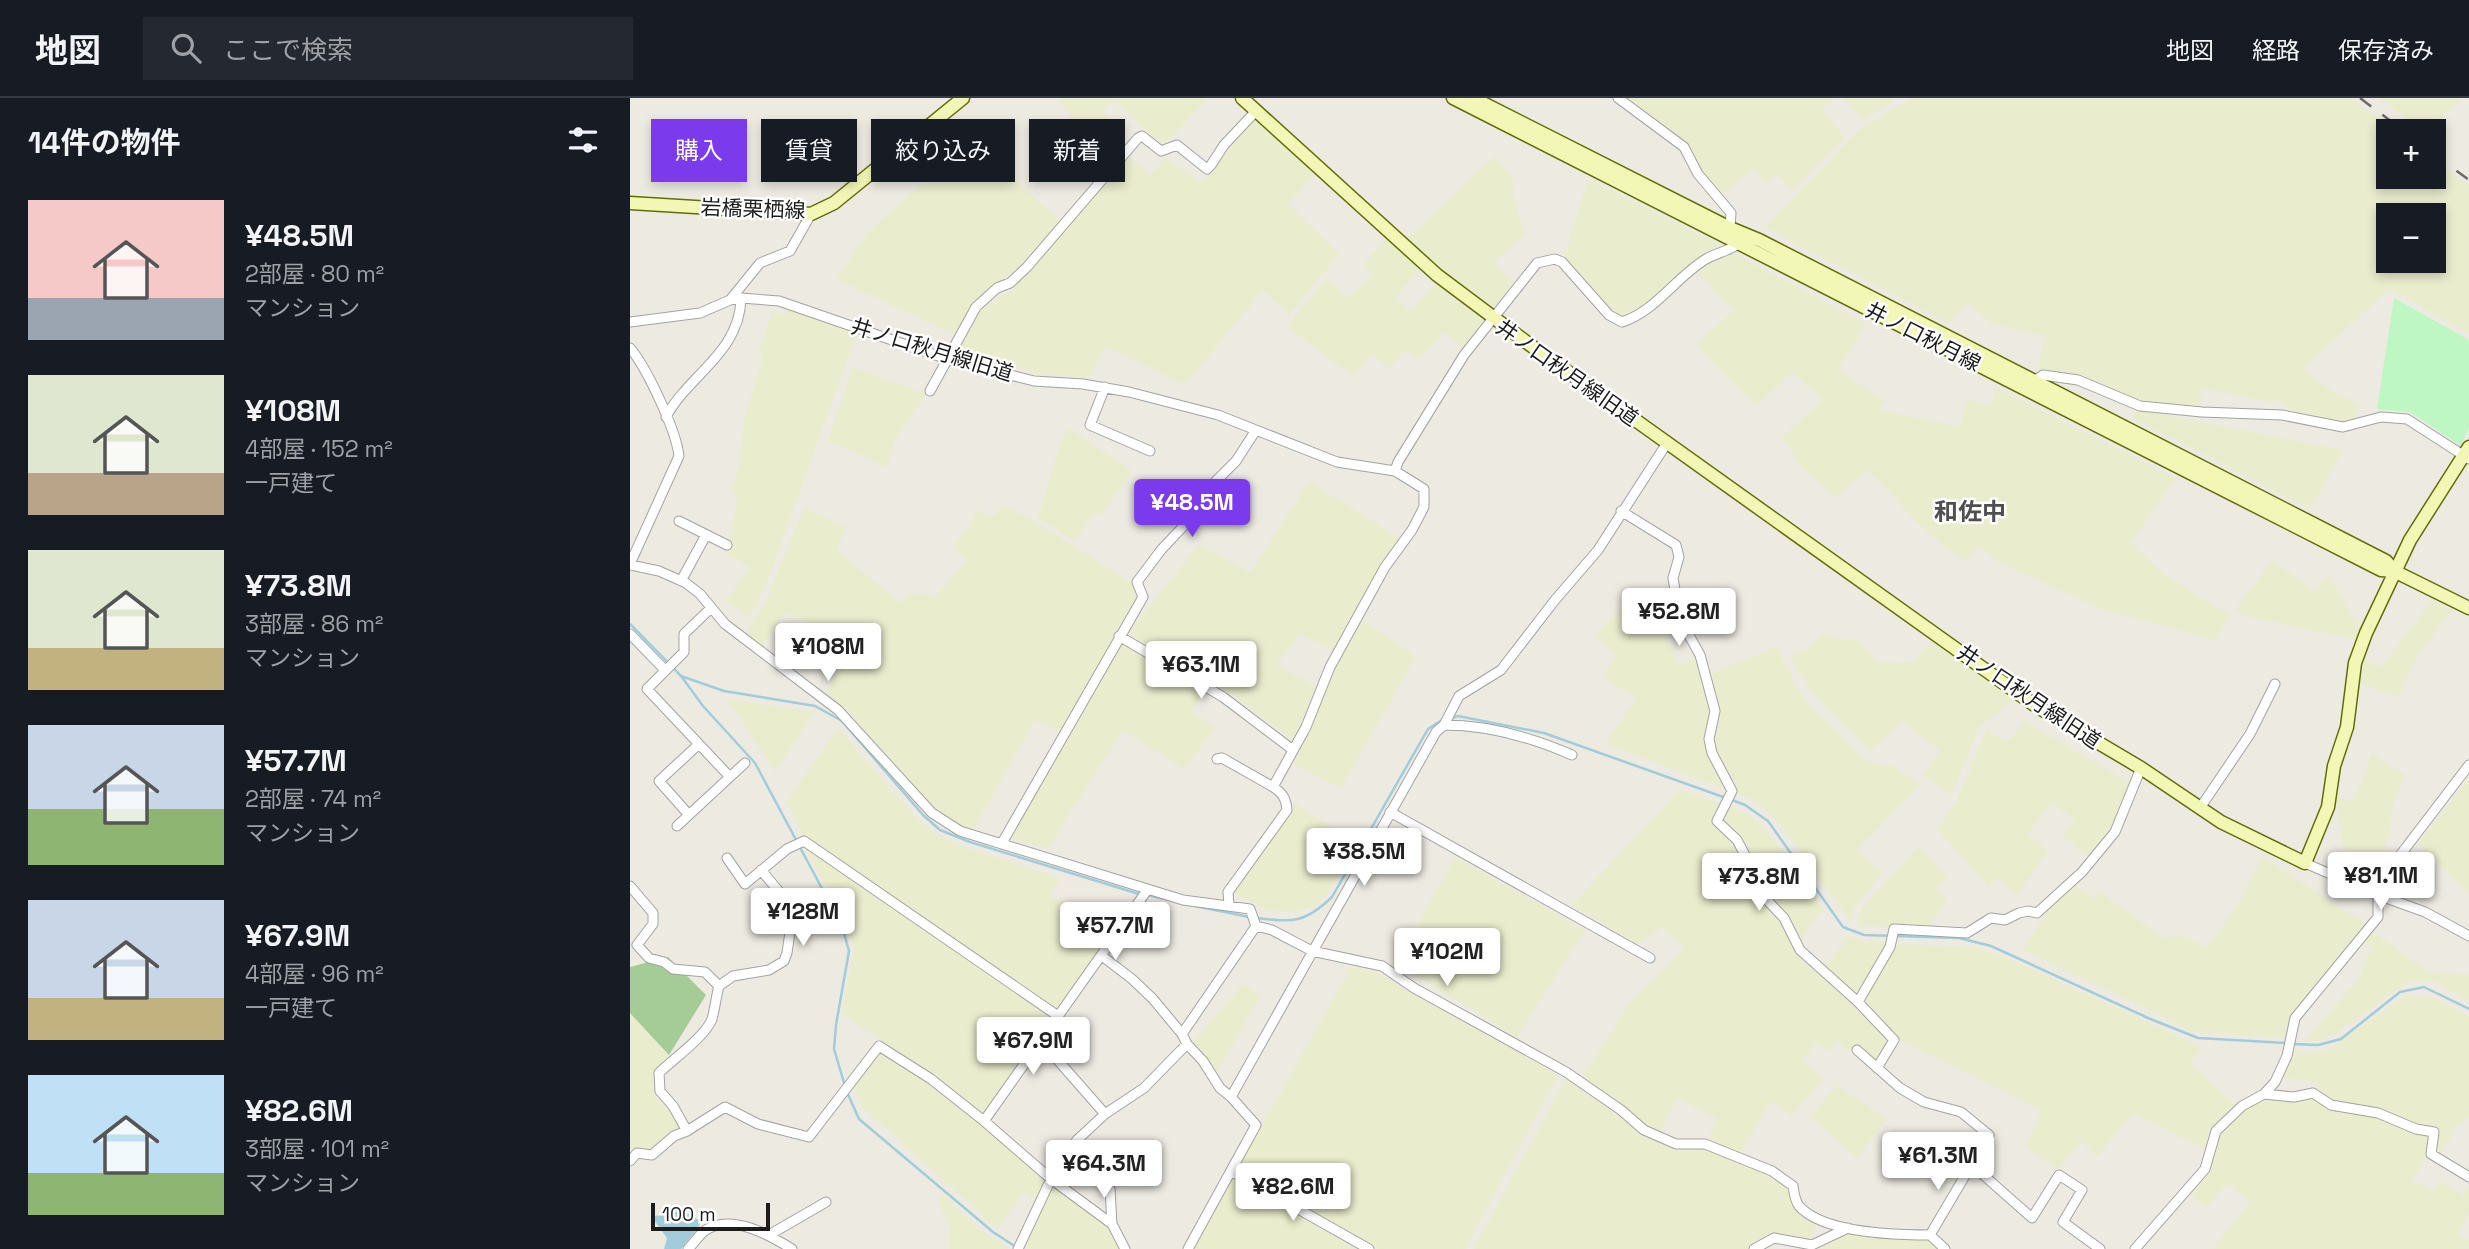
<!DOCTYPE html>
<html lang="ja">
<head>
<meta charset="utf-8">
<style>
  body { margin:0; font-family:"Space Grotesk","Noto Sans JP",sans-serif; background:#242831; color:#f1f3f6; height:100vh; display:flex; flex-direction:column; font-size:26px; white-space:nowrap }
  * { box-sizing:border-box; margin:0 }
  p { font-size:23px; color:#9ea1a6 }
  .icon { flex:none; width:38px; height:38px; fill:none; stroke:currentColor; stroke-width:2; stroke-linecap:round; stroke-linejoin:round }
  .map { position:relative; flex:1; overflow:hidden }
  .side { display:flex; flex-direction:column; background:#171b24; width:630px }
  .side>* { flex:none }
  .hud { position:absolute; left:21px; top:21px; width:665px; height:63px; display:flex; gap:14px }
  .controls { position:absolute; left:1746px; top:21px; display:grid; gap:14px }
  .controls a { display:grid; place-items:center; width:70px; height:70px; border-radius:0px; background:#171b24; box-shadow:0 4px 10px #0003; font-size:35px }
  .scale { position:absolute; left:21px; bottom:18px; width:119px; box-sizing:border-box; padding-left:7px; border:4px solid #1c1c1c; border-top:0; font-size:19px; line-height:24px; white-space:nowrap; color:#1c1c1c; -webkit-text-stroke:5px #fff; paint-order:stroke }
  .price { position:absolute; translate:-50% -60px; padding:0 16px; border-radius:7px; background:#fff; color:#222; font-size:23px; line-height:46px; filter:drop-shadow(0 2px 4px #0008) }
  .price::after { content:''; position:absolute; left:50%; top:42px; width:21px; height:16px; margin-left:-10px; background:inherit; clip-path:polygon(0 0,100% 0,50% 100%) }
  .price.current { background:#7c3aed; color:#fff }
  ul { padding:0; list-style:none }
  li { display:flex; align-items:center; gap:21px; height:175px; padding:0 28px }
  li span { display:grid; place-items:center; flex:none; width:196px; height:140px; border-radius:0px; color:#555 }
  li>.icon { margin-inline-start:auto }
  span .icon { width:84px; height:84px; fill:#fffc; stroke-width:1 }
  li b { font-size:30px }
  h2 { display:flex; justify-content:space-between; align-items:center; height:84px; padding:0 28px; font-size:30px }
  .chip { padding:0 24px; border-radius:0px; background:#171b24; box-shadow:0 4px 10px #0003; font-size:24px; line-height:63px }
  .chip.current { background:#7c3aed; color:#fff }
  header { display:flex; align-items:center; gap:42px; box-sizing:border-box; height:98px; padding:0 35px; background:#171b24; border-bottom:2px solid #363941 }
  header strong { font-size:33px }
  nav { display:flex; gap:38px; margin-inline-start:auto; font-size:24px }
  .search { width:490px; height:63px; background:#242831; display:flex; align-items:center; gap:18px; box-sizing:border-box; padding:0 24px; border-radius:0px; color:#9ea1a6; font-size:26px }
  main { display:flex; flex:1; min-height:0 }
  .map>svg:first-child { display:block }
  .farmland { fill:#e9eccd; fill-rule:evenodd }
  .forest { fill:#a5cc97 }
  .park { fill:#bef7c4 }
  .water { fill:#a3ccda }
  .lines { fill:none; stroke-linecap:round; stroke-linejoin:round }
  .stream { stroke:#a3ccda; stroke-width:2.5 }
  .street-casing { stroke:#a3a3a3; stroke-width:11 }
  .secondary-casing { stroke:#616e07; stroke-width:15 }
  .street { stroke:#fff; stroke-width:9 }
  .secondary { stroke:#f3f7b5; stroke-width:12 }
  .rail { stroke:#6a6a6a; stroke-width:2.5; stroke-dasharray:14 14; stroke-linecap:butt }
  .labels { text-anchor:middle; stroke-width:5; stroke-linejoin:round; paint-order:stroke }
  .street-label { font-size:21px; fill:#1c1c1c; stroke:#fff }
  .quarter-label { font-size:24px; font-weight:bold; fill:#4f4f4f; stroke:#fff }
</style>
</head>
<body>
<header>
<strong>地図</strong>
<div class="search"><svg class="icon" aria-label="search" viewBox="0 0 24 24"><circle cx="10" cy="10" r="6"/><path d="M15 15l6 6"/></svg>ここで検索</div>
<nav><a>地図</a><a>経路</a><a>保存済み</a></nav>
</header>
<main>
<section class="side">
<h2>14件の物件<svg class="icon" aria-label="filters" viewBox="0 0 24 24"><path d="M4 7h16M4 17h16"/><circle cx="9" cy="7" r="2"/><circle cx="15" cy="17" r="2"/></svg></h2>
<ul>
<li><span style="background:linear-gradient(#f6c9c9 70%,#9aa5b1 0)"><svg class="icon" aria-label="home" viewBox="0 0 24 24"><path d="M3 11l9-7 9 7M6 9v11h12V9"/></svg></span><div><b>¥48.5M</b><p>2部屋 · 80 m²</p><p>マンション</p></div></li>
<li><span style="background:linear-gradient(#dfe7d0 70%,#b9a48a 0)"><svg class="icon" aria-label="home" viewBox="0 0 24 24"><path d="M3 11l9-7 9 7M6 9v11h12V9"/></svg></span><div><b>¥108M</b><p>4部屋 · 152 m²</p><p>一戸建て</p></div></li>
<li><span style="background:linear-gradient(#dfe7d0 70%,#c2b280 0)"><svg class="icon" aria-label="home" viewBox="0 0 24 24"><path d="M3 11l9-7 9 7M6 9v11h12V9"/></svg></span><div><b>¥73.8M</b><p>3部屋 · 86 m²</p><p>マンション</p></div></li>
<li><span style="background:linear-gradient(#c9d6e8 60%,#8fb573 0)"><svg class="icon" aria-label="home" viewBox="0 0 24 24"><path d="M3 11l9-7 9 7M6 9v11h12V9"/></svg></span><div><b>¥57.7M</b><p>2部屋 · 74 m²</p><p>マンション</p></div></li>
<li><span style="background:linear-gradient(#c9d6e8 70%,#c2b280 0)"><svg class="icon" aria-label="home" viewBox="0 0 24 24"><path d="M3 11l9-7 9 7M6 9v11h12V9"/></svg></span><div><b>¥67.9M</b><p>4部屋 · 96 m²</p><p>一戸建て</p></div></li>
<li><span style="background:linear-gradient(#bfe0f5 70%,#8fb573 0)"><svg class="icon" aria-label="home" viewBox="0 0 24 24"><path d="M3 11l9-7 9 7M6 9v11h12V9"/></svg></span><div><b>¥82.6M</b><p>3部屋 · 101 m²</p><p>マンション</p></div></li>
</ul>
</section>
<div class="map">
<svg width="1839" height="1151" viewBox="0 0 1839 1151">
  <rect width="100%" height="100%" fill="#edeae2"/>
  <path class="farmland" d="M425,0H578L534,47L515,33L484,2L472,13L497,45L482,63Z
    M993,0H1206L1192,10L1214,40L1163,93L1147,76L1135,86L1124,71L1091,97L1064,63Z
    M1214,0H1268L1234,22Z
    M1282,0H1721L1766,33H1759V79H1804V62L1839,88V235L1759,191L1673,271L1703,294L1729,306L1725,321L1705,325L1666,316L1647,302L1639,304L1573,290L1568,311L1530,307L1503,302L1456,280L1408,272L1415,238L1362,226L1338,205L1318,225L1135,129L1231,30ZM1759,117H1804V163H1759Z
    M1749,0H1835L1794,33Z
    M625,20L686,75L658,106L709,156L659,217L633,192L555,287L476,248L459,280L405,276L378,264L327,255L353,210L384,190L499,59L521,77L535,60L572,85Z
    M347,47L430,123L394,168L356,193L343,208L326,237L206,181L236,136L275,100Z
    M864,58L882,79L884,103L895,136L864,165L886,186L864,214L776,142Z
    M958,81L1095,150L1014,211L993,220L980,214L934,160Z
    M757,140L790,170L766,199L781,214L807,184L857,222L836,252L814,234L789,261L775,251L760,271L741,256L725,277L706,266L657,228L697,180L718,200L743,177L734,166Z
    M1103,155L1236,226L1208,271L1255,303L1248,312L1330,329L1336,302L1362,307L1366,290L1545,380L1501,445L1533,476L1600,517L1585,542L1471,511L1369,464L1349,448L1336,463L1317,451L1290,427L1238,372L1206,399L1172,370L1152,339L1193,302L1162,274L1126,308L1066,247L1103,213L1066,173L1080,164Z
    M157,208L228,231L140,476L129,501L118,519L96,503L120,469L97,457L107,402L102,390L110,363L115,318L132,263L130,251L142,214L155,218Z
    M223,269L296,296L266,340L257,369L198,342Z
    M1503,311L1713,352L1681,411L1504,321Z
    M438,330L502,373L472,416L465,415L445,443L408,420L429,349Z
    M679,383L770,441L751,466L703,552L670,536L647,567L686,589L664,642L589,588L498,535L569,446L620,475Z
    M375,408L399,420L504,487L509,500L430,634L405,622L343,732L328,727L296,702L223,618L196,595L220,551L157,514L133,547L118,537L117,532L136,503L174,410L217,429L206,452L270,505L280,496L295,495L304,500L338,462L323,449L341,426L347,412L363,419L371,409Z
    M1642,463L1686,494L1698,476L1732,534L1729,542L1618,519L1605,512Z
    M1004,498L1029,523L1049,567L1068,559L1082,615L1077,635V655L1091,679L1095,691L975,646L1006,600L973,579L986,557L965,537Z
    M1802,502L1822,512L1786,560L1768,599L1731,586L1734,563L1751,569Z
    M733,523L786,559L711,690L663,666L681,628L704,569Z
    M1194,535L1212,541L1228,542L1247,565L1282,564L1305,542L1386,600L1348,630L1322,697L1293,678L1310,652L1272,623L1240,653L1184,597L1160,559L1179,550Z
    M491,544L575,594L561,613L585,630L554,671L493,632L418,750L381,741Z
    M1146,549L1175,603L1237,663L1265,669L1290,687L1226,753L1253,774L1225,809L1220,823L1151,727L1130,706L1106,695L1105,684L1086,654V637L1091,619L1082,575Z
    M97,601L185,614L145,674Z
    M1394,623L1500,685L1483,732L1460,761L1433,738L1445,721L1421,705L1398,735L1418,753L1387,797L1367,779L1358,789L1308,732L1327,702L1357,631L1366,638L1379,643Z
    M208,631L285,718L304,735L333,749L430,780L420,797L481,838L431,908L424,910L173,738L157,703Z
    M1742,655L1775,677L1763,704L1759,738L1751,764L1713,750L1705,698L1723,704Z
    M1839,681V796L1788,746Z
    M1050,692L1091,706L1081,722L1104,748L1117,771L1121,788L1130,803L1150,823L1173,865L1194,880L1259,942L1246,964L1227,946L1219,953L1208,944L1198,953L1186,945L1172,963L1194,981L1161,1018L1141,1003L1110,1056L1077,1043L1087,1021L1048,1000L1029,1035L1013,1027L951,981L1001,904L1054,852L1033,829L1008,846L942,807Z
    M665,706L726,744L699,793L685,808L661,814L636,812L603,793Z
    M1100,708L1121,718L1141,738L1193,811L1171,841L1158,820L1131,789L1127,766L1112,742L1093,723L1094,716Z
    M174,747L423,919L355,1016L301,974L212,916L224,851L217,827Z
    M1289,748L1317,779L1307,791L1317,801L1297,830L1228,828L1232,810Z
    M825,759L955,832L887,939L766,865Z
    M1632,759L1737,827L1667,908L1655,940L1563,933L1393,852L1413,819L1444,787L1465,800L1470,794L1533,840L1553,838L1577,850L1612,800Z
    M1743,834L1799,874L1839,877V903L1804,883L1781,882L1702,938L1690,943H1675L1732,877L1733,866L1742,851L1735,843Z
    M1218,838L1231,843L1259,844L1226,899L1195,870Z
    M1268,846L1344,849L1379,861L1572,949L1560,965L1605,1007L1580,1031L1574,1051L1503,1015L1468,1058L1451,1044L1428,1071L1396,1049L1412,1012L1272,943L1233,902Z
    M721,869L745,874L928,977L835,1151H748L607,1072Z
    M613,886L630,899L586,976L563,945Z
    M1776,897L1804,900L1839,918V1017L1832,1027L1827,1028L1809,1059L1804,1056L1807,1029H1788L1704,1004L1687,992L1688,984L1650,979L1661,956L1697,953Z
    M1,915L39,957L26,973L23,987L28,1003H35L50,1032L46,1033L22,1054L0,1059Z
    M250,951L297,983L418,1081L408,1104L394,1094L368,1131L232,1009L223,985Z
    M936,981L1023,1042L1048,1051H1074L1139,1076L1161,1091L1187,1124L1179,1142L1144,1137L1119,1151H843Z
    M1207,987L1257,1021L1227,1060L1180,1018Z
    M1635,998L1660,1004L1683,999L1707,1013L1748,1020L1799,1038L1797,1056L1783,1082L1803,1093L1810,1083L1833,1098L1839,1088V1114L1828,1137L1839,1143V1151H1582L1620,1104L1597,1086L1576,1110L1560,1096L1579,1075L1590,1036L1615,1010Z
    M602,1080L728,1151H562Z
    M424,1086L477,1127L490,1151H401L394,1147Z
    M313,1096L352,1133L379,1151H319V1125L308,1103Z
    M1219,1135L1298,1142L1309,1151H1182Z"/>
  <path class="forest" d="M38,859L76,897L39,957L0,915V869Z"/>
  <path class="park" d="M1764,200L1839,242V329L1831,348L1780,314L1747,311Z"/>
  <path class="water" d="M52,1112L70,1123L69,1129L51,1151H34L37,1140L24,1122L25,1118Z"/>
  <g class="lines">
    <path class="stream" d="M0,526L51,578L73,608L125,665L212,828L219,853L206,927L204,951L215,988
      M51,578L94,593L185,608L212,623L293,717L310,732L340,744L509,796
      M822,620L828,618L914,635L1096,700
      M1102,702L1115,707L1138,723L1213,829L1234,837L1329,840L1361,848L1518,920L1568,940L1656,945
      M516,797L544,803
      M560,807L619,819
      M626,820C662,824 674,826 702,799L798,631L812,622
      M1663,946L1688,947L1711,941L1770,894L1794,889L1839,911
      M217,994L229,1021L363,1134L386,1149"/>
    <g class="street-casing">
      <path id="street" d="M988,0L1054,49L1068,76L1101,115L1100,130
        M100,202L130,165L160,153L181,116
        M0,224L70,215L100,202L111,200L149,203L317,261L404,283L453,286L499,294L588,317L707,364L765,373L794,391V409L782,432L755,469L700,569L676,629L643,689C653,695 656,701 657,712L598,794L599,807
        M0,250C17,270 46,332 49,358L0,466
        M1402,284L1413,277L1448,282L1510,308L1572,314L1652,317L1713,329L1751,319L1777,321L1839,361
        M475,289L460,327L520,353
        M300,293L346,209L367,190L380,185L397,169L508,40L512,38L531,53L547,47L577,71L581,67L594,47L626,13
        M36,319C58,277 110,255 111,200
        M765,373L768,364L834,257L907,165L925,161L932,164L979,217L992,224C1026,213 1046,179 1076,161C1088,154 1101,153 1110,144
        M991,413L1046,447L1049,459L1043,480L1050,521L1070,557L1085,613L1079,641L1082,655L1102,693L1087,723L1107,742L1124,774L1127,788L1135,800L1154,820L1170,852L1228,904L1264,942L1247,970
        M49,423L97,447
        M0,467L29,473L56,485L70,496L95,526L208,612L302,715L330,733L553,802L620,811L626,828L552,936
        M51,483L76,437
        M81,510L54,536V554L17,591L100,679
        M0,536L35,572
        M489,538L593,599L663,652
        M814,627L829,598L871,572L925,502L968,452L1037,345
        M587,661L592,660L645,690
        M1570,710L1620,636L1645,586
        M760,714L1020,860
        M59,717L29,683L69,646
        M47,728L115,665
        M372,745L513,499L507,484L531,452L565,416L584,385L606,363L626,332
        M97,760L115,786L157,751L174,743L428,918
        M1675,765L1748,797L1795,814L1839,838
        M0,788L23,815V826L7,847L19,860L34,864L43,871L75,874L89,888C86,899 85,910 82,921C75,939 43,961 29,975L30,993L43,1008L57,1033L44,1038L22,1057L7,1055L0,1063
        M626,828L642,832L682,853L752,868L784,890L936,974L991,1012L1014,1032L1046,1046H1075L1142,1073L1163,1088C1164,1095 1165,1103 1169,1108C1193,1135 1266,1137 1300,1137L1315,1151
        M472,858L502,881L523,901L552,936L557,946L573,963L590,990L601,999
        M89,888L103,878L139,872L154,863L157,855L162,820L156,802L131,772
        M1228,904L1260,849L1264,831L1337,835L1361,820L1375,822L1389,815L1398,813L1407,815L1452,774L1485,734L1511,670
        M411,943L475,1016
        M1227,952L1270,990L1294,1004L1331,1014L1359,1037L1300,1137
        M1634,996L1664,999L1683,995L1701,1007L1748,1015L1786,1031L1804,1034L1801,1056L1839,1079
        M354,1023L518,791
        M57,1033L95,1009L128,1026L179,1039L249,948L301,981L354,1023L421,1081L482,1126L495,1151
        M447,1042L458,1064L480,1091L482,1126
        M1342,1067L1402,1120L1429,1077L1452,1092L1433,1124L1470,1151
        M601,1073L739,1151
        M139,1137L196,1104
        M58,1151C63,1146 68,1139 73,1134C99,1114 138,1136 162,1151
        M388,1151L421,1081L447,1042L475,1016L514,990L557,946
        M558,1151L626,1027L601,999L806,634L814,627C858,627 903,640 942,657
        M1124,1151L1144,1140L1182,1147L1218,1130
        M1505,1151L1575,1071L1586,1033L1612,1008L1634,996L1645,984L1657,958L1665,920L1748,819V797L1771,756L1839,667"/>
    </g>
    <g class="secondary-casing">
      <path id="secondary" d="M612,0L807,177L903,249L1403,606L1511,670L1591,724L1675,765L1698,709L1704,668L1717,629L1725,565L1736,535L1780,442L1839,349
        M823,0L1751,472L1764,473
        M843,0L1100,130L1129,142L1756,463L1764,473L1839,510
        M0,105L181,116L204,105L333,0"/>
    </g>
    <use href="#street" class="street"/>
    <use href="#secondary" class="secondary"/>
    <path class="rail" d="M1730,0L1774,33
      M1804,56L1839,82"/>
  </g>
  <g class="labels">
    <g class="street-label">
      <text transform="translate(123 111) rotate(2)" y="7">岩橋栗栖線</text>
      <text transform="translate(1293 239) rotate(27)" y="7">井ノ口秋月線</text>
      <text transform="translate(302 252) rotate(17)" y="7">井ノ口秋月線旧道</text>
      <text transform="translate(937 275) rotate(35)" y="7">井ノ口秋月線旧道</text>
      <text transform="translate(1399 599) rotate(34)" y="7">井ノ口秋月線旧道</text>
    </g>
    <g class="quarter-label">
      <text x="1340" y="422">和佐中</text>
    </g>
  </g>
</svg>
<div class="controls">
<a>+</a>
<a>−</a>
</div>
<div class="scale">100 m</div>
<b class="price current" style="left:562px;top:441px">¥48.5M</b>
<b class="price" style="left:1049px;top:550px">¥52.8M</b>
<b class="price" style="left:198px;top:585px">¥108M</b>
<b class="price" style="left:571px;top:603px">¥63.1M</b>
<b class="price" style="left:734px;top:790px">¥38.5M</b>
<b class="price" style="left:1751px;top:814px">¥81.1M</b>
<b class="price" style="left:1129px;top:815px">¥73.8M</b>
<b class="price" style="left:173px;top:850px">¥128M</b>
<b class="price" style="left:485px;top:864px">¥57.7M</b>
<b class="price" style="left:817px;top:890px">¥102M</b>
<b class="price" style="left:403px;top:979px">¥67.9M</b>
<b class="price" style="left:1308px;top:1094px">¥61.3M</b>
<b class="price" style="left:474px;top:1102px">¥64.3M</b>
<b class="price" style="left:663px;top:1125px">¥82.6M</b>
<div class="hud">
<a class="chip current">購入</a>
<a class="chip">賃貸</a>
<a class="chip">絞り込み</a>
<a class="chip">新着</a>
</div>
</div>
</main>
</body>
</html>
